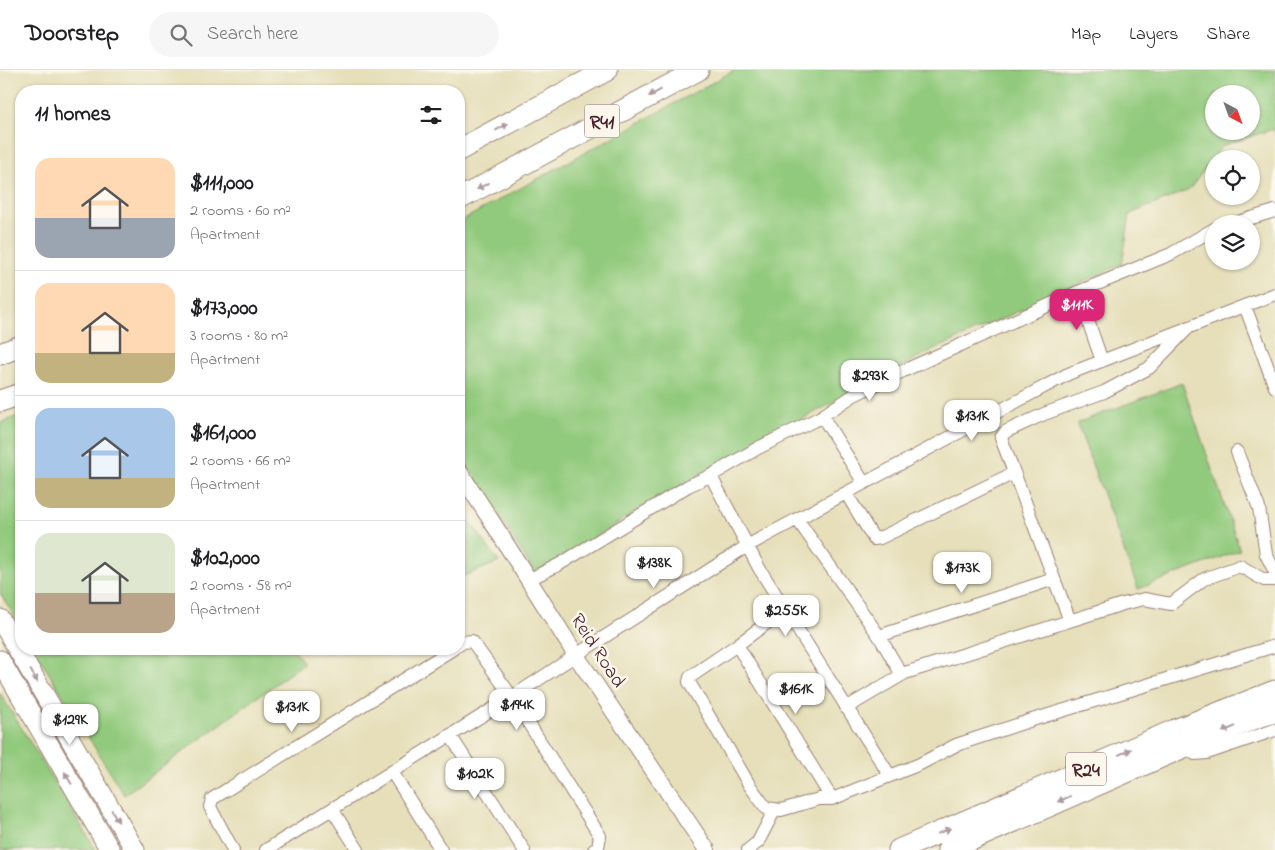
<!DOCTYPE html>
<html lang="en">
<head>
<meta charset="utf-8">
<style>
  body { margin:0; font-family:"Indie Flower",sans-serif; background:#f6f6f6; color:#202124; height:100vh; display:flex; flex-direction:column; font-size:19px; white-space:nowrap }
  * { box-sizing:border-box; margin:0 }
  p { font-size:16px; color:#757577 }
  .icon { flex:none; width:28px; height:28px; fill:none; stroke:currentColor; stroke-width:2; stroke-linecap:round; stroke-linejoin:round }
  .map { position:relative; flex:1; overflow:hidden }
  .side { position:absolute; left:15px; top:15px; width:450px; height:570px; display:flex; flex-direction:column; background:#fff; border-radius:20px; box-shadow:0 1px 4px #0004 }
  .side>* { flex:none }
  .needle { width:32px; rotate:139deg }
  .buttons { position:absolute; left:1205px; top:15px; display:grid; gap:10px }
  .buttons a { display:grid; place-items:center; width:55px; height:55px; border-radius:50%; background:#fff; box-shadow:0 1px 4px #0004; font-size:25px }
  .price { position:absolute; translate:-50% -42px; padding:0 11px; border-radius:10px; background:#fff; color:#222; font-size:16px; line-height:32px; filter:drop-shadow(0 1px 2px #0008) }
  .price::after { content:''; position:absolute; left:50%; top:30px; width:15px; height:11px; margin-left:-8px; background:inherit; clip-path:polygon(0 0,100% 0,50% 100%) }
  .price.active { background:#db2777; color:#fff }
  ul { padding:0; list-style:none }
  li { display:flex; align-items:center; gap:15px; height:125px; padding:0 20px }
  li+li { border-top:1px solid #e0e0e0 }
  li span { display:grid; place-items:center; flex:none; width:140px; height:100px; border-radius:15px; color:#555 }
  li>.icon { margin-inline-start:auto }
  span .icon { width:60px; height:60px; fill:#fffc; stroke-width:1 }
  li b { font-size:21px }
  h2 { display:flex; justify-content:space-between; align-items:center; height:60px; padding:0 20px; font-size:21px }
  header { display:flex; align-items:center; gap:30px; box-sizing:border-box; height:70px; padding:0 25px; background:#fff; border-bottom:1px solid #e0e0e0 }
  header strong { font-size:24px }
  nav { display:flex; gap:28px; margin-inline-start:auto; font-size:18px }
  .search { width:350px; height:45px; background:#f6f6f6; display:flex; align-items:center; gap:12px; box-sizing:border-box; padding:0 18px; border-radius:28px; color:#757577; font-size:19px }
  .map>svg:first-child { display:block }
  .green { fill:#92ca7d; stroke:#6e7454; fill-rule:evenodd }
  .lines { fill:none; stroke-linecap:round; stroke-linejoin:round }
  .minor-casing { stroke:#987f72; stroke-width:14 }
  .tertiary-casing { stroke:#987f72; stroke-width:18 }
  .secondary-casing { stroke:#987f72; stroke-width:21 }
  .primary-casing { stroke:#987f72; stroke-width:23 }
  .minor { stroke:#fff; stroke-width:12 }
  .tertiary { stroke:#fff; stroke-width:16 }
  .secondary { stroke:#fff; stroke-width:19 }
  .primary { stroke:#fff; stroke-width:21 }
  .oneway { fill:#ae9aa0 }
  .labels { text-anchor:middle; stroke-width:5; stroke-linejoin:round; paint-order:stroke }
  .shield { fill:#fbf7ec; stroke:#7f6065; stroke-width:1 }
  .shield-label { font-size:19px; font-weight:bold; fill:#4a1f2b }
  .street-label { font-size:20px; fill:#4a1f2b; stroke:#fbf7ec }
</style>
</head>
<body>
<header>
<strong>Doorstep</strong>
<div class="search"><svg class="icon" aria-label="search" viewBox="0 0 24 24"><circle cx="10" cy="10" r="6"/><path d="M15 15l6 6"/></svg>Search here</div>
<nav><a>Map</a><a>Layers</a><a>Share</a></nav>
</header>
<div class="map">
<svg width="1275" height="780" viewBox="0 0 1275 780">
  <rect width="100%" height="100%" fill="#fbf7ec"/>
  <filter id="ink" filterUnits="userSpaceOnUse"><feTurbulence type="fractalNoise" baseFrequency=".02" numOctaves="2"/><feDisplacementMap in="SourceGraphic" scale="10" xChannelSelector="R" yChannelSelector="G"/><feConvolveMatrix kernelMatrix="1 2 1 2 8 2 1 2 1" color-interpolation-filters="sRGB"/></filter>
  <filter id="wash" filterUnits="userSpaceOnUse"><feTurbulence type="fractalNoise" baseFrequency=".0096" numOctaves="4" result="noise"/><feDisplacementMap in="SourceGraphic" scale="20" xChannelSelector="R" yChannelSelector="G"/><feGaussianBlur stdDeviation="1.12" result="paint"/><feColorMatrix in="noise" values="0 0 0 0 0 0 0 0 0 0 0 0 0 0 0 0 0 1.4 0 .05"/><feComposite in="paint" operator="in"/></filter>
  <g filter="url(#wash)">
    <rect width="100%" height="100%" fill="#e6dfba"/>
    <path class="green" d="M735,0H1275V63L1273,59L1222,76L1189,120L1130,144L1122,194L927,283L740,382L648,434L536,505L459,383V152ZM1214,24H1251V61H1214Z
      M1182,313L1240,480L1138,519L1077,353Z
      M21,345V557L0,523V353Z
      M459,436L499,492L459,508Z
      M34,579H293L304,593L124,725Z
      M0,623L96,780H0Z"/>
  </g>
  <g filter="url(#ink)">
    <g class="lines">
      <g class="minor-casing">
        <path id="minor" d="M1231,154L1275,141
          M1078,222L1102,291
          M1245,236L1275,317
          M822,346L864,413
          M1237,382L1259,438L1266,484L1275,502
          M713,410L759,498L890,706
          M846,423L874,469L880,468L1014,403
          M797,449L879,566L902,605
          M528,510L560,494L688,416L712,405L758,378L819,348L854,325L903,301L1078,222L1171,184L1214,159
          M785,540L737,575L690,607L689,612L750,716L766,738L781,740L819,729H832L920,694L956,675L1032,650L1275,576
          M1070,551L1001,368L1005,362L1044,344L1104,322L1149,298L1187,259
          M879,566L1054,509
          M737,575L832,729
          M846,638L905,603L1123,534L1144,529L1171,534L1204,509L1240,496L1264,510H1275
          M450,665L524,780
          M1182,675L1184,677L1195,684L1207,683L1275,660
          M392,702L441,780
          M332,739L358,780
          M233,780L210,737L212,729L453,579
          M266,780L512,627L472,571L463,572L459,575
          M594,780L598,777L600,766L512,627L576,585L747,476L1068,304L1275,224
          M748,780L758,772L775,739"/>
      </g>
      <g class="tertiary-casing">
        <path id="tertiary" d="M459,401L496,458L579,590L707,780"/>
      </g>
      <g class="secondary-casing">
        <path id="secondary" d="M0,549L135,780
          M0,590L110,780"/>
      </g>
      <g class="primary-casing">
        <path id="primary" d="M459,80L607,0
          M459,129L698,0
          M0,284L21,276
          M0,331L21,324
          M899,780L1175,660L1275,621
          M948,780L1184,677L1258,647L1275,642"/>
      </g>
      <use href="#minor" class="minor"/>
      <use href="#tertiary" class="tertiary"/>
      <use href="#secondary" class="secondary"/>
      <use href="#primary" class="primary"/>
    </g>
    <defs><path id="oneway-solid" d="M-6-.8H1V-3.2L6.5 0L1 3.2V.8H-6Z" transform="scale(1.25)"/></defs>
    <g class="oneway">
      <use href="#oneway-solid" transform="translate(655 23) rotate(152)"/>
      <use href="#oneway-solid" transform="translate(502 57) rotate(-29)"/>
      <use href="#oneway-solid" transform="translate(483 116) rotate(151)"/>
      <use href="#oneway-solid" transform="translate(34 606) rotate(60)"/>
      <use href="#oneway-solid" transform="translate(1229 659) rotate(158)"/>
      <use href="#oneway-solid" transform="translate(1125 682) rotate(-24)"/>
      <use href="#oneway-solid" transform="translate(68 708) rotate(-120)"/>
      <use href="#oneway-solid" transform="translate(1064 729) rotate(156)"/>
      <use href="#oneway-solid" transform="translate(115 746) rotate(60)"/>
      <use href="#oneway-solid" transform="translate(944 761) rotate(-23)"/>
    </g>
  </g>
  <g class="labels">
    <g class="shield">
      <rect x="584.5" y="34.5" width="35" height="33" rx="4"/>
      <rect x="1066" y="682.5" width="40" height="33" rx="4"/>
    </g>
    <g class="shield-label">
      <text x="602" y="58">R41</text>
      <text x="1086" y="706">R24</text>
    </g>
    <g class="street-label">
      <text transform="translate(599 580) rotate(57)" y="7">Reid Road</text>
    </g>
  </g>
</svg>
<div class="buttons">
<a><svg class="needle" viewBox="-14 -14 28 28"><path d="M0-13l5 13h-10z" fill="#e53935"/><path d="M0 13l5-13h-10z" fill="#757577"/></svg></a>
<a><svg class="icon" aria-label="locate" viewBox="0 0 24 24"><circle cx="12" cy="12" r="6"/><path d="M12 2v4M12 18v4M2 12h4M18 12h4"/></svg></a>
<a><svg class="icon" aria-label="layers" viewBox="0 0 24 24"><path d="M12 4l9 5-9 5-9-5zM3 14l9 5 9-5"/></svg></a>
</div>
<b class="price active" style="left:1077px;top:261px">$111K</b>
<b class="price" style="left:870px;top:332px">$293K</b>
<b class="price" style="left:972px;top:372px">$131K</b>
<b class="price" style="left:654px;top:519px">$138K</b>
<b class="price" style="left:962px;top:524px">$173K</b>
<b class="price" style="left:786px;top:567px">$255K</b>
<b class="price" style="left:796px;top:645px">$161K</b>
<b class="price" style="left:517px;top:661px">$194K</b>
<b class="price" style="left:292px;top:663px">$131K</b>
<b class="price" style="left:70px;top:676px">$129K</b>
<b class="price" style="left:475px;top:730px">$102K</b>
<section class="side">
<h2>11 homes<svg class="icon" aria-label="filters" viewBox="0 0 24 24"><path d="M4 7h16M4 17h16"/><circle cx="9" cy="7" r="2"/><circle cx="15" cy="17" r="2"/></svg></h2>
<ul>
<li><span style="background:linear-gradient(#ffd9b3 60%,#9aa5b1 0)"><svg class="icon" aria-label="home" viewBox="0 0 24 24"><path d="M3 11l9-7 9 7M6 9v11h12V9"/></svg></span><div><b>$111,000</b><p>2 rooms · 60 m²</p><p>Apartment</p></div></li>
<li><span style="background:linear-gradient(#ffd9b3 70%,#c2b280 0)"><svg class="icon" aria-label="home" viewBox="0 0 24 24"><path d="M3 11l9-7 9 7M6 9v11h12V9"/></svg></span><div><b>$173,000</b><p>3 rooms · 80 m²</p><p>Apartment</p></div></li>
<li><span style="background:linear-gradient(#a9c7e8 70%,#c2b280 0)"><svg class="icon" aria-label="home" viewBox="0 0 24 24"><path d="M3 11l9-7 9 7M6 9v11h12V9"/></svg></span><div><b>$161,000</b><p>2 rooms · 66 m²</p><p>Apartment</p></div></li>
<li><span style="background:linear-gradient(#dfe7d0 60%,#b9a48a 0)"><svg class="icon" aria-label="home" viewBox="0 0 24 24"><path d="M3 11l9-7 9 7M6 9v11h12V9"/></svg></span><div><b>$102,000</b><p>2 rooms · 58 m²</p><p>Apartment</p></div></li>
</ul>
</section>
</div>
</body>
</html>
